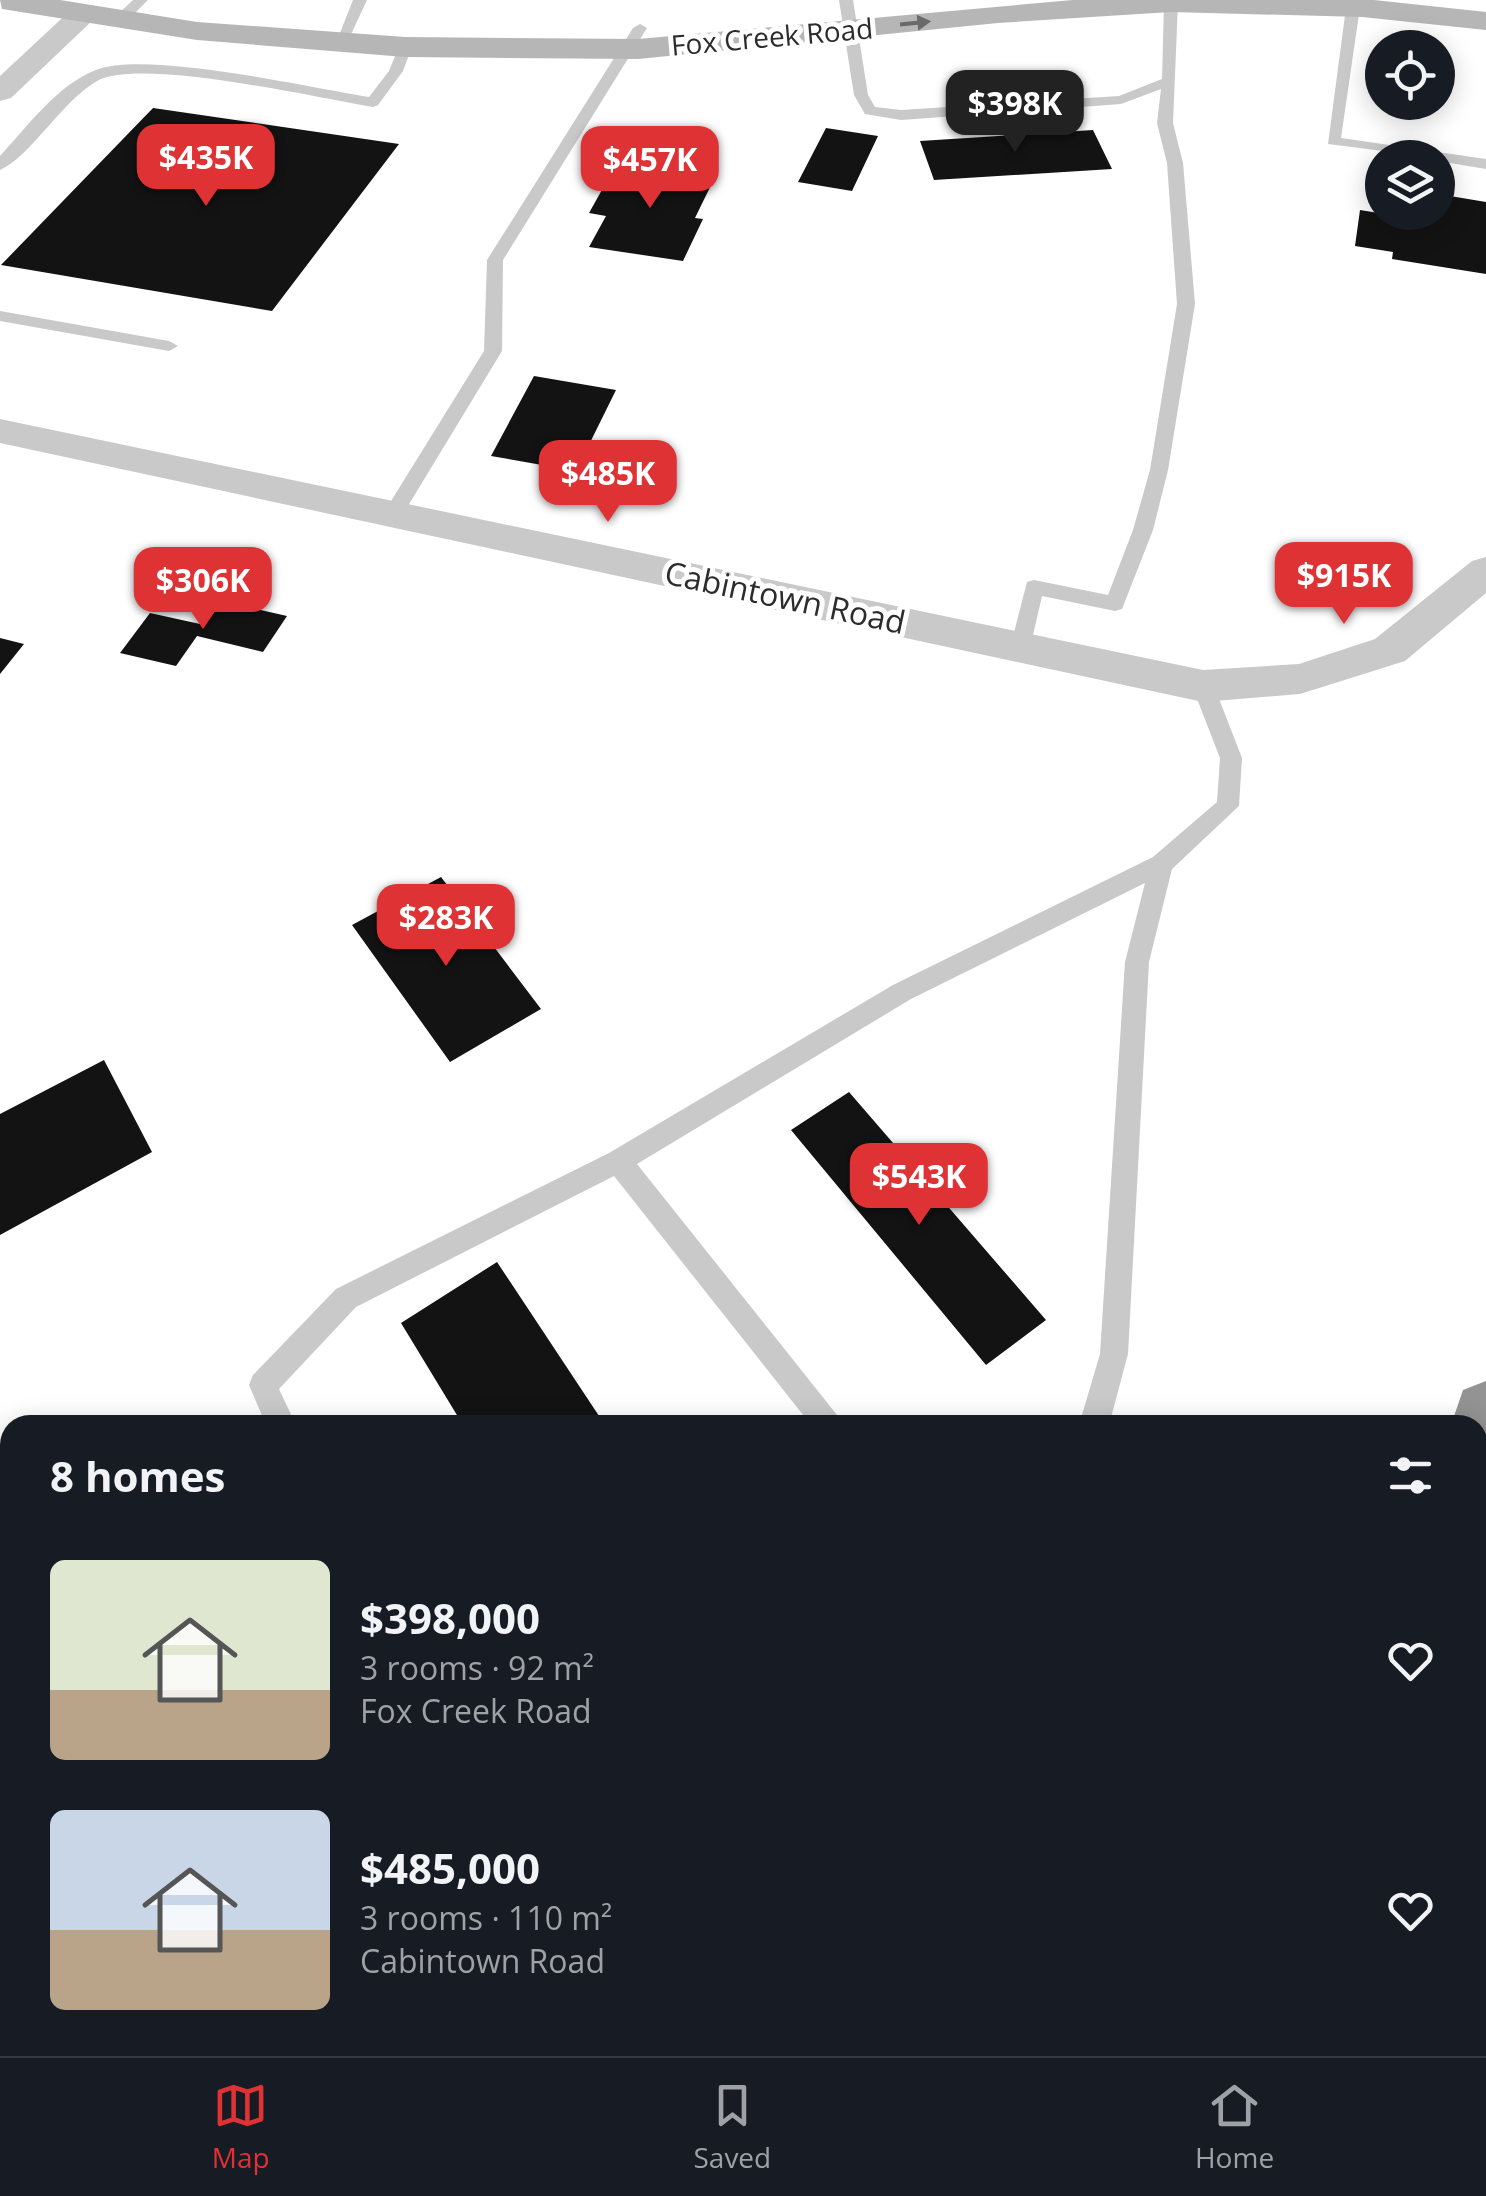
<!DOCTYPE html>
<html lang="en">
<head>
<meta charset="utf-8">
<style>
  body { margin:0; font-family:"Open Sans",sans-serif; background:#20242c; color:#f1f3f6; height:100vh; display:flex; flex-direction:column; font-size:38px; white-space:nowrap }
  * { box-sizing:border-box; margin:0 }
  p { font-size:32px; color:#9ea1a6 }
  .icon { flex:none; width:55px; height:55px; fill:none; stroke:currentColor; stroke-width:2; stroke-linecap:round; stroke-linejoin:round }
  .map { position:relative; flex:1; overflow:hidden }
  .drawer { position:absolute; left:0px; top:1415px; width:1488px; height:642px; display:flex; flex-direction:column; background:#171b24; border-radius:30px 30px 0 0; box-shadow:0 5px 25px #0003 }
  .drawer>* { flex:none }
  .fabs { position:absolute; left:1365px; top:30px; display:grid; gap:20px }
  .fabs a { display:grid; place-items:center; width:90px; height:90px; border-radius:50%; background:#171b24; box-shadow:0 5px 25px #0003; font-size:50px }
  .price { position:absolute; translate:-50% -85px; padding:0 22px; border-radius:20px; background:#df3235; color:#fff; font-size:32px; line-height:65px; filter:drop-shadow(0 2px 5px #0008) }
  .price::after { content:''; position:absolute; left:50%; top:60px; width:30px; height:22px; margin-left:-15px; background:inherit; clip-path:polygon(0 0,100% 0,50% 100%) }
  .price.active { background:#222; color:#fff }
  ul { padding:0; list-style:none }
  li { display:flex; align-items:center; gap:30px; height:250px; padding:0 50px }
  li span { display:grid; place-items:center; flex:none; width:280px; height:200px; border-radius:15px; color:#555 }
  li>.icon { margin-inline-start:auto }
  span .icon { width:120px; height:120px; fill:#fffc; stroke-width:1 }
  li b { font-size:42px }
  h2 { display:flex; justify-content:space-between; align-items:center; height:120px; padding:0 50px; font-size:42px }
  .dock { display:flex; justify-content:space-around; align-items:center; height:140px; border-top:2px solid #363941; background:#171b24; font-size:28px; color:#9ea1a6 }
  .dock a { display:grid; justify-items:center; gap:5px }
  .dock .active { color:#df3235 }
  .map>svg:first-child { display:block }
  .building { fill:#131313 }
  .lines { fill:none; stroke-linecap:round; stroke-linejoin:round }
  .service { fill:#c9c9c9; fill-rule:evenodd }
  .minor { fill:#c9c9c9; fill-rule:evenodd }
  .secondary { fill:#b6b6b6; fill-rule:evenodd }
  .motorway { fill:#939393; fill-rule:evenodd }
  .oneway { fill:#6a6a6a }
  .labels { text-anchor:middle; stroke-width:10; stroke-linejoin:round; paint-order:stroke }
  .far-street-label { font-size:28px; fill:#2c2c2c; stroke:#fff }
  .street-label { font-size:32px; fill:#2c2c2c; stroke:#fff }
</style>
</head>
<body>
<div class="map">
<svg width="1486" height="2056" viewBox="0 0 1486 2056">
  <rect width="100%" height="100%" fill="#fff"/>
  <path class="building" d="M153,108L399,144L272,311L1,265Z
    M826,128L878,136L852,191L798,182Z
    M1093,130L1112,169L934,180L920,141Z
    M617,163L715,177L695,218L703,219L683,261L589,247L606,216L589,213Z
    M1438,194L1486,202V274L1392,259L1393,252L1355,246L1360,210L1397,216L1438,212Z
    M534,376L616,390L576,471L491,456Z
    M216,600L287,616L263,652L197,636L176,666L120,653L150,613L200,624Z
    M0,638L24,644L0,674Z
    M441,877L541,1009L450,1062L352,925Z
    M104,1060L152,1152L0,1235V1114Z
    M849,1092L1046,1320L986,1365L791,1130Z
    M497,1262L605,1425H463L401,1323Z"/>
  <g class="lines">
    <path class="service" d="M133,0H148L126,22H116V16Z
      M353,0H367L346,45L334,48Z
      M839,0H853L868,95L875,107L901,110L1119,96L1162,79L1164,3H1178L1173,123L1183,163L1195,304L1168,470L1153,530L1122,609L1115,611L1042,596L1030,648L1020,655L1010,648L1027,582L1034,580L1108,595L1133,530L1150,470L1177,304L1167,163L1157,123L1161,89L1121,104L901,120L865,114L854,95Z
      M1347,0H1361L1341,138L1486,159V169L1438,161V158L1328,144Z
      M640,24L647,28L503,260L502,351L400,519H386L383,514L484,351L487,260L633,28Z
      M400,44L412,47L403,71L378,105L373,107C318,98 140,57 97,81C62,101 30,157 0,170V156C28,126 57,85 96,70C146,50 310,88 369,97L389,71Z
      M0,311L169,341L178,346L169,351L0,321Z
      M1203,678L1214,686L1242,758L1239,806L1172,869L1149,962L1128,1354L1109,1425H1079L1100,1354L1125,962L1145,883L911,999L637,1164L845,1425H811L614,1176L356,1307L279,1389L296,1425H266L249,1385L253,1375L336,1289L609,1153L893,985L1153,857L1217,802L1220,758L1192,686Z
      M549,2048H586L589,2056H552Z
      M769,2048H813L810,2056H766Z"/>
    <path class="minor" d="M84,5L98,13L94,19L11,98L0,101V76L74,7Z
      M0,419L1203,670L1299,664L1375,639L1472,561L1486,557V593L1405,661L1300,694L1203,702L0,443Z"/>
    <path class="secondary" d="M0,0H60L197,22L405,37L638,39L1073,0H1374L1486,12V30L1362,17L1171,12L998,23L638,59L405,57L197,40L2,9Z"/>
    <path class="motorway" d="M1486,1381V1473L1478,1476V1425H1451L1463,1390Z
      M1312,2048H1392L1391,2056H1311Z"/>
  </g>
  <defs><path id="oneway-solid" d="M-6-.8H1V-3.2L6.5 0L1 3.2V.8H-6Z" transform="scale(2.5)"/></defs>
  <use class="oneway" href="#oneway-solid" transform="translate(915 23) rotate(-6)"/>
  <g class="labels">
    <g class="far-street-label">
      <text transform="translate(772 37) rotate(-5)" y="10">Fox Creek Road</text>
    </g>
    <g class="street-label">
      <text transform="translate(785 598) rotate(12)" y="11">Cabintown Road</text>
    </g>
  </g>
</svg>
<div class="fabs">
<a><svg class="icon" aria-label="locate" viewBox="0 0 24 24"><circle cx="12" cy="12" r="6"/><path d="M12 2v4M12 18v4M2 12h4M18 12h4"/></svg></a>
<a><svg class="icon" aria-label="layers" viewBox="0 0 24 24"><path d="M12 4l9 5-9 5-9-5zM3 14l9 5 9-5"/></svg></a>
</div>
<b class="price active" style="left:1015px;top:155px">$398K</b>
<b class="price" style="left:206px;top:209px">$435K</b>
<b class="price" style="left:650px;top:211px">$457K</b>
<b class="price" style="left:608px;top:525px">$485K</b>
<b class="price" style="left:1344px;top:627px">$915K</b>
<b class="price" style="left:203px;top:632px">$306K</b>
<b class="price" style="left:446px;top:969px">$283K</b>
<b class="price" style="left:919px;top:1228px">$543K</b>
<section class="drawer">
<h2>8 homes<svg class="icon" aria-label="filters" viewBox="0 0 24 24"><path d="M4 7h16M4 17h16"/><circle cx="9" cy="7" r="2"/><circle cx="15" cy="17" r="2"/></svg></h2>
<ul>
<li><span style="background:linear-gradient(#dfe7d0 65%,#b9a48a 0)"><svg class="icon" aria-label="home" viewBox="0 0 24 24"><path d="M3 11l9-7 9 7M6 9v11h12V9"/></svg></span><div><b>$398,000</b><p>3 rooms · 92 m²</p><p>Fox Creek Road</p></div><svg class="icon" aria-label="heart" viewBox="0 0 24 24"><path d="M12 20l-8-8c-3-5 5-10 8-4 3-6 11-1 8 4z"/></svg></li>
<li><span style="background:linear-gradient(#c9d6e8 60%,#b9a48a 0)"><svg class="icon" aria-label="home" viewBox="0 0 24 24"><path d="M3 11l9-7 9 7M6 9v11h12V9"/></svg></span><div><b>$485,000</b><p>3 rooms · 110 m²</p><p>Cabintown Road</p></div><svg class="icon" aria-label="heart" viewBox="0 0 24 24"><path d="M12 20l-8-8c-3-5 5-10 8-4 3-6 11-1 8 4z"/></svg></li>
</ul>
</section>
</div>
<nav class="dock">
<a class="active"><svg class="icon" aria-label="map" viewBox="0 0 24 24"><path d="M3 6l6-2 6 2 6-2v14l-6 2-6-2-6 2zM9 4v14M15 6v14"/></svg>Map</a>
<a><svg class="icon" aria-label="saved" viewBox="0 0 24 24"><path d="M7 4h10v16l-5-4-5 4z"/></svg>Saved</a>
<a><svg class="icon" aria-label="home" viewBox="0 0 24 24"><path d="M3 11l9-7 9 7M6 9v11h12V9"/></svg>Home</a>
</nav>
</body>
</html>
